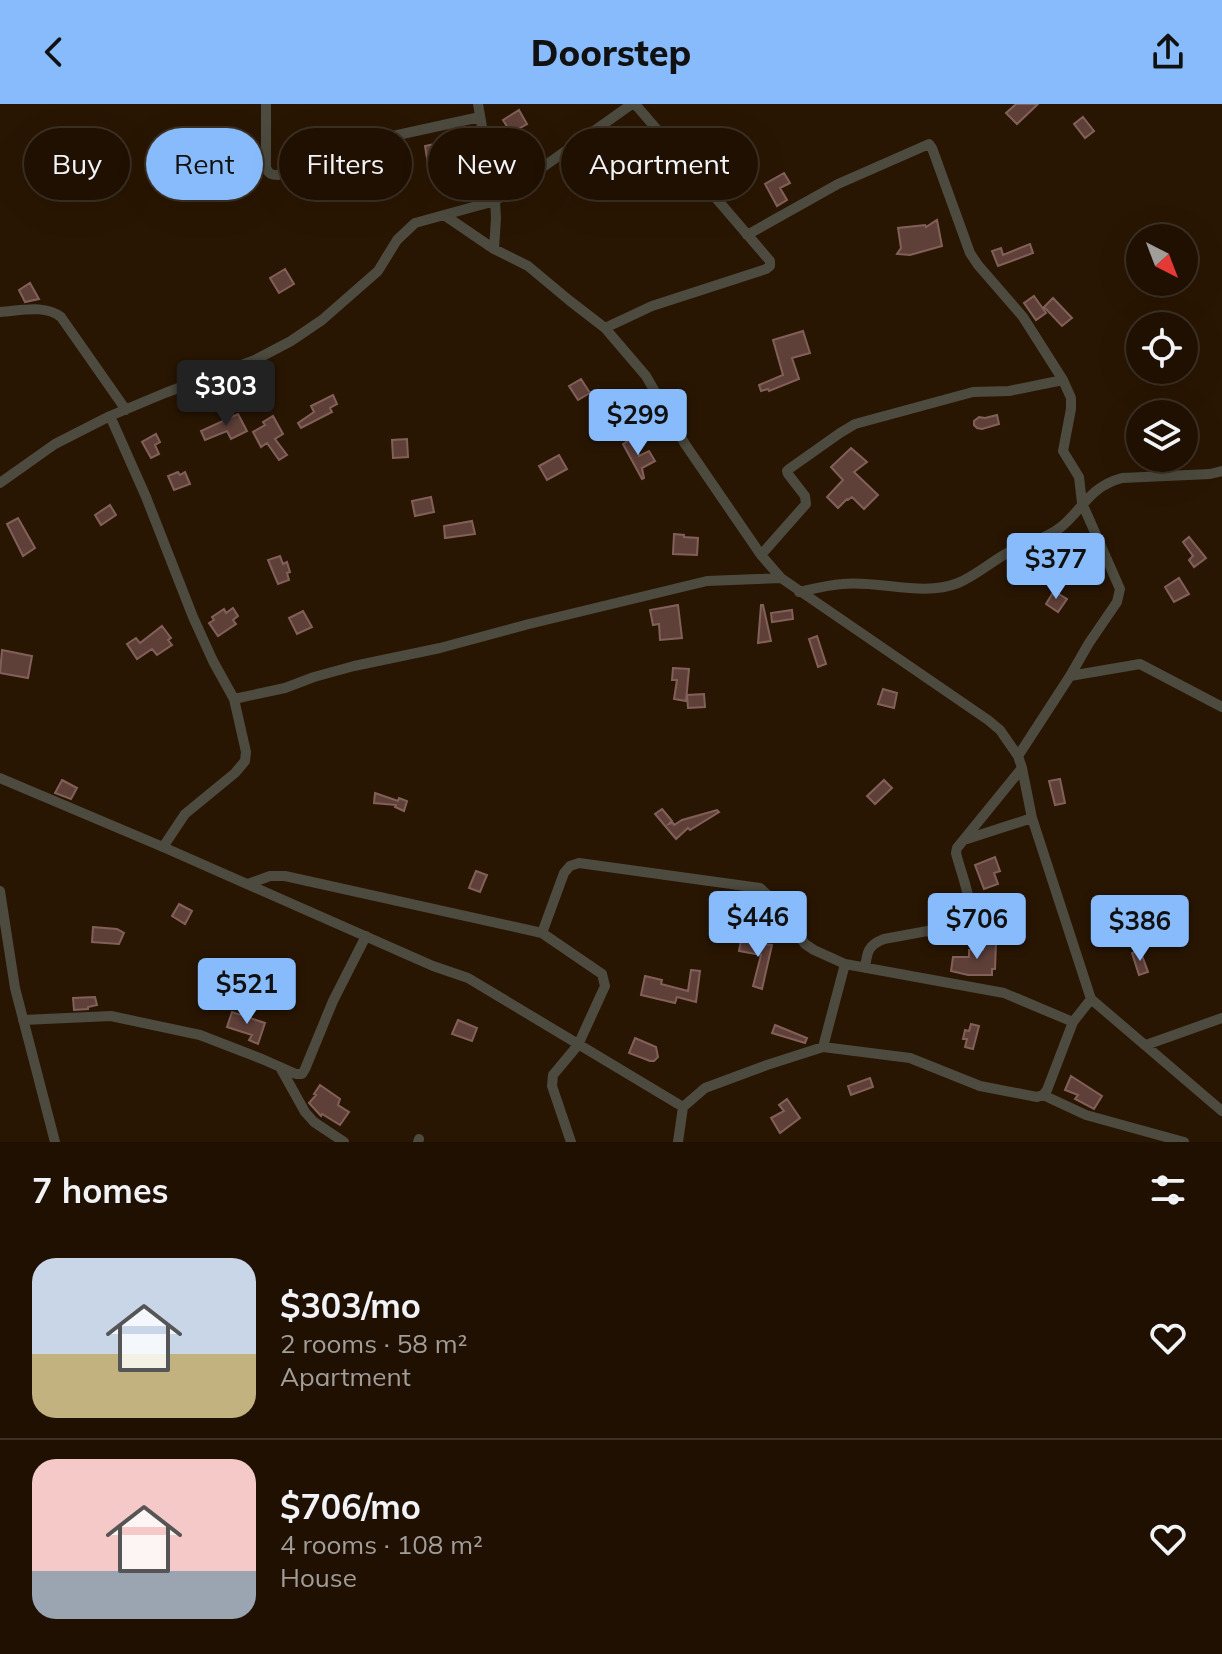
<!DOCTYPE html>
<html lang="en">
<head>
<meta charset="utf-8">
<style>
  body { margin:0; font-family:Mulish,sans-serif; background:#27190c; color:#f1f3f6; height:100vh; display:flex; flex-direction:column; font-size:30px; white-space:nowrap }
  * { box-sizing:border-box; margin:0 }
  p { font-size:26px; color:#a19d99 }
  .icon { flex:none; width:44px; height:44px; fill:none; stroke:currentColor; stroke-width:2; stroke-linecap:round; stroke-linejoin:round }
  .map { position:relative; height:1038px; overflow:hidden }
  .sheet { display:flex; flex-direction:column; background:#1f1002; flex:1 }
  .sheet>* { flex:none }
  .hud { position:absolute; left:24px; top:24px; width:800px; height:72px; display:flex; gap:16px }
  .needle { width:52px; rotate:138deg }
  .tools { position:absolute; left:1126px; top:120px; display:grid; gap:16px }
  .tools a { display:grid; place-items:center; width:72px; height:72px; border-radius:50%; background:#1f1002; box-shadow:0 8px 32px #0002,0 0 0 2px #3c3024; font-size:40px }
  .price { position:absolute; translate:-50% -68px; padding:0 18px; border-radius:8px; background:#87bbfb; color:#111; font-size:26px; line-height:52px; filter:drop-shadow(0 2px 4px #0008) }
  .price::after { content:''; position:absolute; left:50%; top:48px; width:24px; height:18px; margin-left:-12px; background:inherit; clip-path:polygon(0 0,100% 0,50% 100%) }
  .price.active { background:#222; color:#fff }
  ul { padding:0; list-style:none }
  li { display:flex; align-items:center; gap:24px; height:200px; padding:0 32px }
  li+li { border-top:2px solid #3c3024 }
  li span { display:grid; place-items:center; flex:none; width:224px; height:160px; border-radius:24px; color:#555 }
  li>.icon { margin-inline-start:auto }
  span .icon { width:96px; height:96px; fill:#fffc; stroke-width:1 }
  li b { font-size:34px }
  h2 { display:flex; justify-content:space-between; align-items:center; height:96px; padding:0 32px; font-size:34px }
  .pill { padding:0 28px; border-radius:36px; background:#1f1002; box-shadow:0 8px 32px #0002,0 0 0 2px #3c3024; font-size:28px; line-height:72px }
  .pill.active { background:#87bbfb; color:#111 }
  header { display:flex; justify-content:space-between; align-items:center; height:104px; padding:0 32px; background:#87bbfb; color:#111; font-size:36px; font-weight:800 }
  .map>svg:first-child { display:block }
  .building { fill:#5f4039; stroke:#826059; stroke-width:2 }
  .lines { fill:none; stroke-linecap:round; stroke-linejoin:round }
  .minor { stroke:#4d4b3f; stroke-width:10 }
</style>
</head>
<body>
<header><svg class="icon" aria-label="back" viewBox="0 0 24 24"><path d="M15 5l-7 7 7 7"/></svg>Doorstep<svg class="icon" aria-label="share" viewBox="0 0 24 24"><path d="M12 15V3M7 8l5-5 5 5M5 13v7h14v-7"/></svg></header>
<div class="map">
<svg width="1222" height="1038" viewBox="0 0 1222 1038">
  <rect width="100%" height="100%" fill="#291602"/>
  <path class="building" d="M1016,0H1038L1017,20L1006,9Z
    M519,6L527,20L511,29L503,16Z
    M1083,13L1094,27L1085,34L1074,20Z
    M458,35L460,45L445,48L447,56L428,60L425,42Z
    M198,48L232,49L234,65L216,68L214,58L198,57Z
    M384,55L387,77L371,79L368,57Z
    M784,69L790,79L780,84L787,96L777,102L765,80Z
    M937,116L942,142L910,151L897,150L901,144L898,124L925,121L926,123Z
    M1030,140L1033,149L998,162L992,147L1001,144L1003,151Z
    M285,165L294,180L279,189L270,174Z
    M30,179L39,195L25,198L19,186Z
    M1034,192L1046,209L1036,216L1024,199Z
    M1053,194L1072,214L1062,222L1044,203Z
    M803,227L810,249L792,254L799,275L769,287L768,285L761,287L759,281L783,271L773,236Z
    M581,275L590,289L578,296L569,282Z
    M333,291L337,300L330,304L332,308L301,324L298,319L314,308L311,302Z
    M238,310L247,327L231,335L227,327L205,336L201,327Z
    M997,311L999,320L982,325L977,324L974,321V317L979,313L985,314Z
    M273,312L283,330L275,335L287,351L279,356L267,339L261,343L253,328L265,321L263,318Z
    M156,330L160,338L155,341L159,350L151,354L142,338Z
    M407,335L408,353L393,354L392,336Z
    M629,336L635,337L639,352L649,347L655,357L642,364L644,374L642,375L623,340Z
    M851,344L867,358L854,368L878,391L864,405L852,393L848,396L847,395L838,404L827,393L843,376L831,363Z
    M559,351L567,365L547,376L539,362Z
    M178,368L180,371L185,368L190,380L174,386L168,372Z
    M431,393L434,408L415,412L412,397Z
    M110,401L116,411L101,421L95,411Z
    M18,414L35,444L23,452L7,420Z
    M472,417L475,430L445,434L444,422Z
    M674,430L684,431V433L698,434L697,451L673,450Z
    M1189,433L1206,454L1194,463L1189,456L1193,452L1183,438Z
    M280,452L283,460L287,458L290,468L287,469L289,476L278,480L268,456Z
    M1179,474L1189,490L1174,498L1165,483Z
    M1054,487L1067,495L1058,508L1046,500Z
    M678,501L682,534L660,536L659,520L653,521L650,506Z
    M761,501H763L771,537L758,539Z
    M233,504L238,512L233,516L236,520L218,532L209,519L214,516L212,513L224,505L226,509Z
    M792,506L793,515L772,518L771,509Z
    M303,507L312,523L297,530L289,514Z
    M162,522L171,534L168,536L172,541L157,551L152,545L137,555L127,540L136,534L140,539Z
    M817,532L826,560L818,563L809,535Z
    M2,546L32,552L28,574L0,569Z
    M673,564L689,565L686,597L674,595L677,576H672Z
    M883,585L897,589L894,604L878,600Z
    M704,590L705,603L688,604L687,591Z
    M1060,675L1065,699L1055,701L1049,677Z
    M62,676L77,684L71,695L55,689Z
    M884,676L892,684L875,700L867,692Z
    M375,689L398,697L399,694L407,697L404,707L395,703L396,701L374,699Z
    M662,705L672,717L669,720L673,719L674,721L682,716L717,706L719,708L690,726L688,724L676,735L655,710Z
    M995,753L1000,767L994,769L998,780L984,785L975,761Z
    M476,767L487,771L480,788L469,784Z
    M179,800L192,807L185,820L172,812Z
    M93,823L117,825L124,829L119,840L92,838Z
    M741,836L750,837V839L772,841L762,885L753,882L761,851L739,847Z
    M983,838H996L995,865H992V871H968L951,867L953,853H969V846H983Z
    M1140,846L1148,868L1139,871L1132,849Z
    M691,866L700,867L696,898L677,893L675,899L641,891L645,872L662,876L661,880L688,887Z
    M95,893L97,901L88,903V905L74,906L73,894Z
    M232,908L265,919L258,940L249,936L252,931L227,923Z
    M458,916L477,924L472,937L452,930Z
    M971,920L979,922L973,945L965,943L967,935H963L965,926L969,927Z
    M775,921L807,934L805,939L772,929Z
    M635,934L656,943L658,953L654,957H650L629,949Z
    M1071,972L1102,992L1094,1005L1075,995L1078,991L1065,986Z
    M870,974L873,983L851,991L848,982Z
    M320,981L340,995L338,1001L349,1008L340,1021L322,1010L321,1012L309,999L316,991L314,990Z
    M787,995L800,1014L780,1029L771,1014L784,1007L779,1001Z"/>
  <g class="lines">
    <path class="minor" d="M266,0V64C269,70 271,71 278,71L312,46L318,44L393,32L480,13
      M444,111L495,97L478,0
      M747,131L838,80L929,40L932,44L970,149L978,161L1023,213L1063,276
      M494,145L496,114L495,97L632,0
      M0,208C19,207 45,200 61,213L126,306
      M605,224L652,202L766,165L770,162V157L635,0
      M110,312L146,393L193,513L213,557L234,595L285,584L314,573L354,562L440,544L529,520L707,477L781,474
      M0,379L55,340L110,312L165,289L255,256L291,237L322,216L378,167L397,136L415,119L444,111L494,145L528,162L570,197L605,224L646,272L685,340L761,451L781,474L988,616L1000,626L1018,652L1022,664L1032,714L1091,895L1222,1007
      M761,451L806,400L805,392L788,370L787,367L789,365L840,329L855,320L973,288L1009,287L1063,276L1071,294V305L1063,347L1079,373L1082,399L1120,485L1117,498L1089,539L1070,572
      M799,488C813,485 828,481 842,480C879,476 923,493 958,479C977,471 993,456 1011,447C1028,438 1045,436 1061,423C1084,404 1089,383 1122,374L1210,370L1222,367
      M1018,652L1070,572L1140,560L1222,603
      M0,674L163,743L433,862L468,874L683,1003
      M967,735L1032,714
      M163,743L185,710L235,669L245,657L246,648L234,595
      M248,780L270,772H285L542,829L602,870L605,882L578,941L553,971L552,982L571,1038
      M0,787L15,884L55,1038
      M542,829L564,769L570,762L579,759L760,784L774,797L805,840L814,846L845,860L1004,889L1073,918
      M865,864C867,848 868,841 884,835L960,821C963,818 968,814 969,810C973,797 959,763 956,749L957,744L1022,664
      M23,916L111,912L200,931L262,955L296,970H302L305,965L333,897L366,832
      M1146,941L1222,914
      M823,943L845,860
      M280,963L305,1008L314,1018L344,1038
      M1043,991L1086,1011L1184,1038
      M418,1038L419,1035
      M678,1038L683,1003L705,984L767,961L823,943L910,954L980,982L1037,993L1043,991L1047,986L1073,918L1091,895"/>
  </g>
</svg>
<div class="tools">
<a><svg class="needle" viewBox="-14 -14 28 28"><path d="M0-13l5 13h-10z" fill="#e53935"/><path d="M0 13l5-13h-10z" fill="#a19d99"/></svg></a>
<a><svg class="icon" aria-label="locate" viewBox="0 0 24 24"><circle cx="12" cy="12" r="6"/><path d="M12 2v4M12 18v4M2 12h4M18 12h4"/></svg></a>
<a><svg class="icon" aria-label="layers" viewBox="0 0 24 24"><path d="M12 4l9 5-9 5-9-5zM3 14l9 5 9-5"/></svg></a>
</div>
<b class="price active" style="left:226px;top:324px">$303</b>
<b class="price" style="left:638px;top:353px">$299</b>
<b class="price" style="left:1056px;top:497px">$377</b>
<b class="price" style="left:758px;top:855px">$446</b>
<b class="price" style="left:977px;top:857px">$706</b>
<b class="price" style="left:1140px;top:859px">$386</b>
<b class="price" style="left:247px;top:922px">$521</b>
<div class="hud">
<a class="pill">Buy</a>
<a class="pill active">Rent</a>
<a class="pill">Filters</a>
<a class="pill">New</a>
<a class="pill">Apartment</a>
</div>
</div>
<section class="sheet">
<h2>7 homes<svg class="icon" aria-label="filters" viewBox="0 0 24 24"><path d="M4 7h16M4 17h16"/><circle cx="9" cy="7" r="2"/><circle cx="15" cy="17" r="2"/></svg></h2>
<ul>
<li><span style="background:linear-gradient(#c9d6e8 60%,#c2b280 0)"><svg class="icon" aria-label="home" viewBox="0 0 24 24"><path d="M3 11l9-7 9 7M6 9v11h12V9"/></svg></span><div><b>$303/mo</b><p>2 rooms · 58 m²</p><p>Apartment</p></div><svg class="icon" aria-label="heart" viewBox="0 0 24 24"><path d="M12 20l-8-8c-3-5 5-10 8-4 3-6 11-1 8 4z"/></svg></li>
<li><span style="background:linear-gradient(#f6c9c9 70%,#9aa5b1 0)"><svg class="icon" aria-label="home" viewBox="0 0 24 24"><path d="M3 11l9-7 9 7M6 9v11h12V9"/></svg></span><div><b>$706/mo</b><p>4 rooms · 108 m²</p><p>House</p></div><svg class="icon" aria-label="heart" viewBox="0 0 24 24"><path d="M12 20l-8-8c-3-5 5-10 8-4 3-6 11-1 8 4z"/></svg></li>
</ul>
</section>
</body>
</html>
